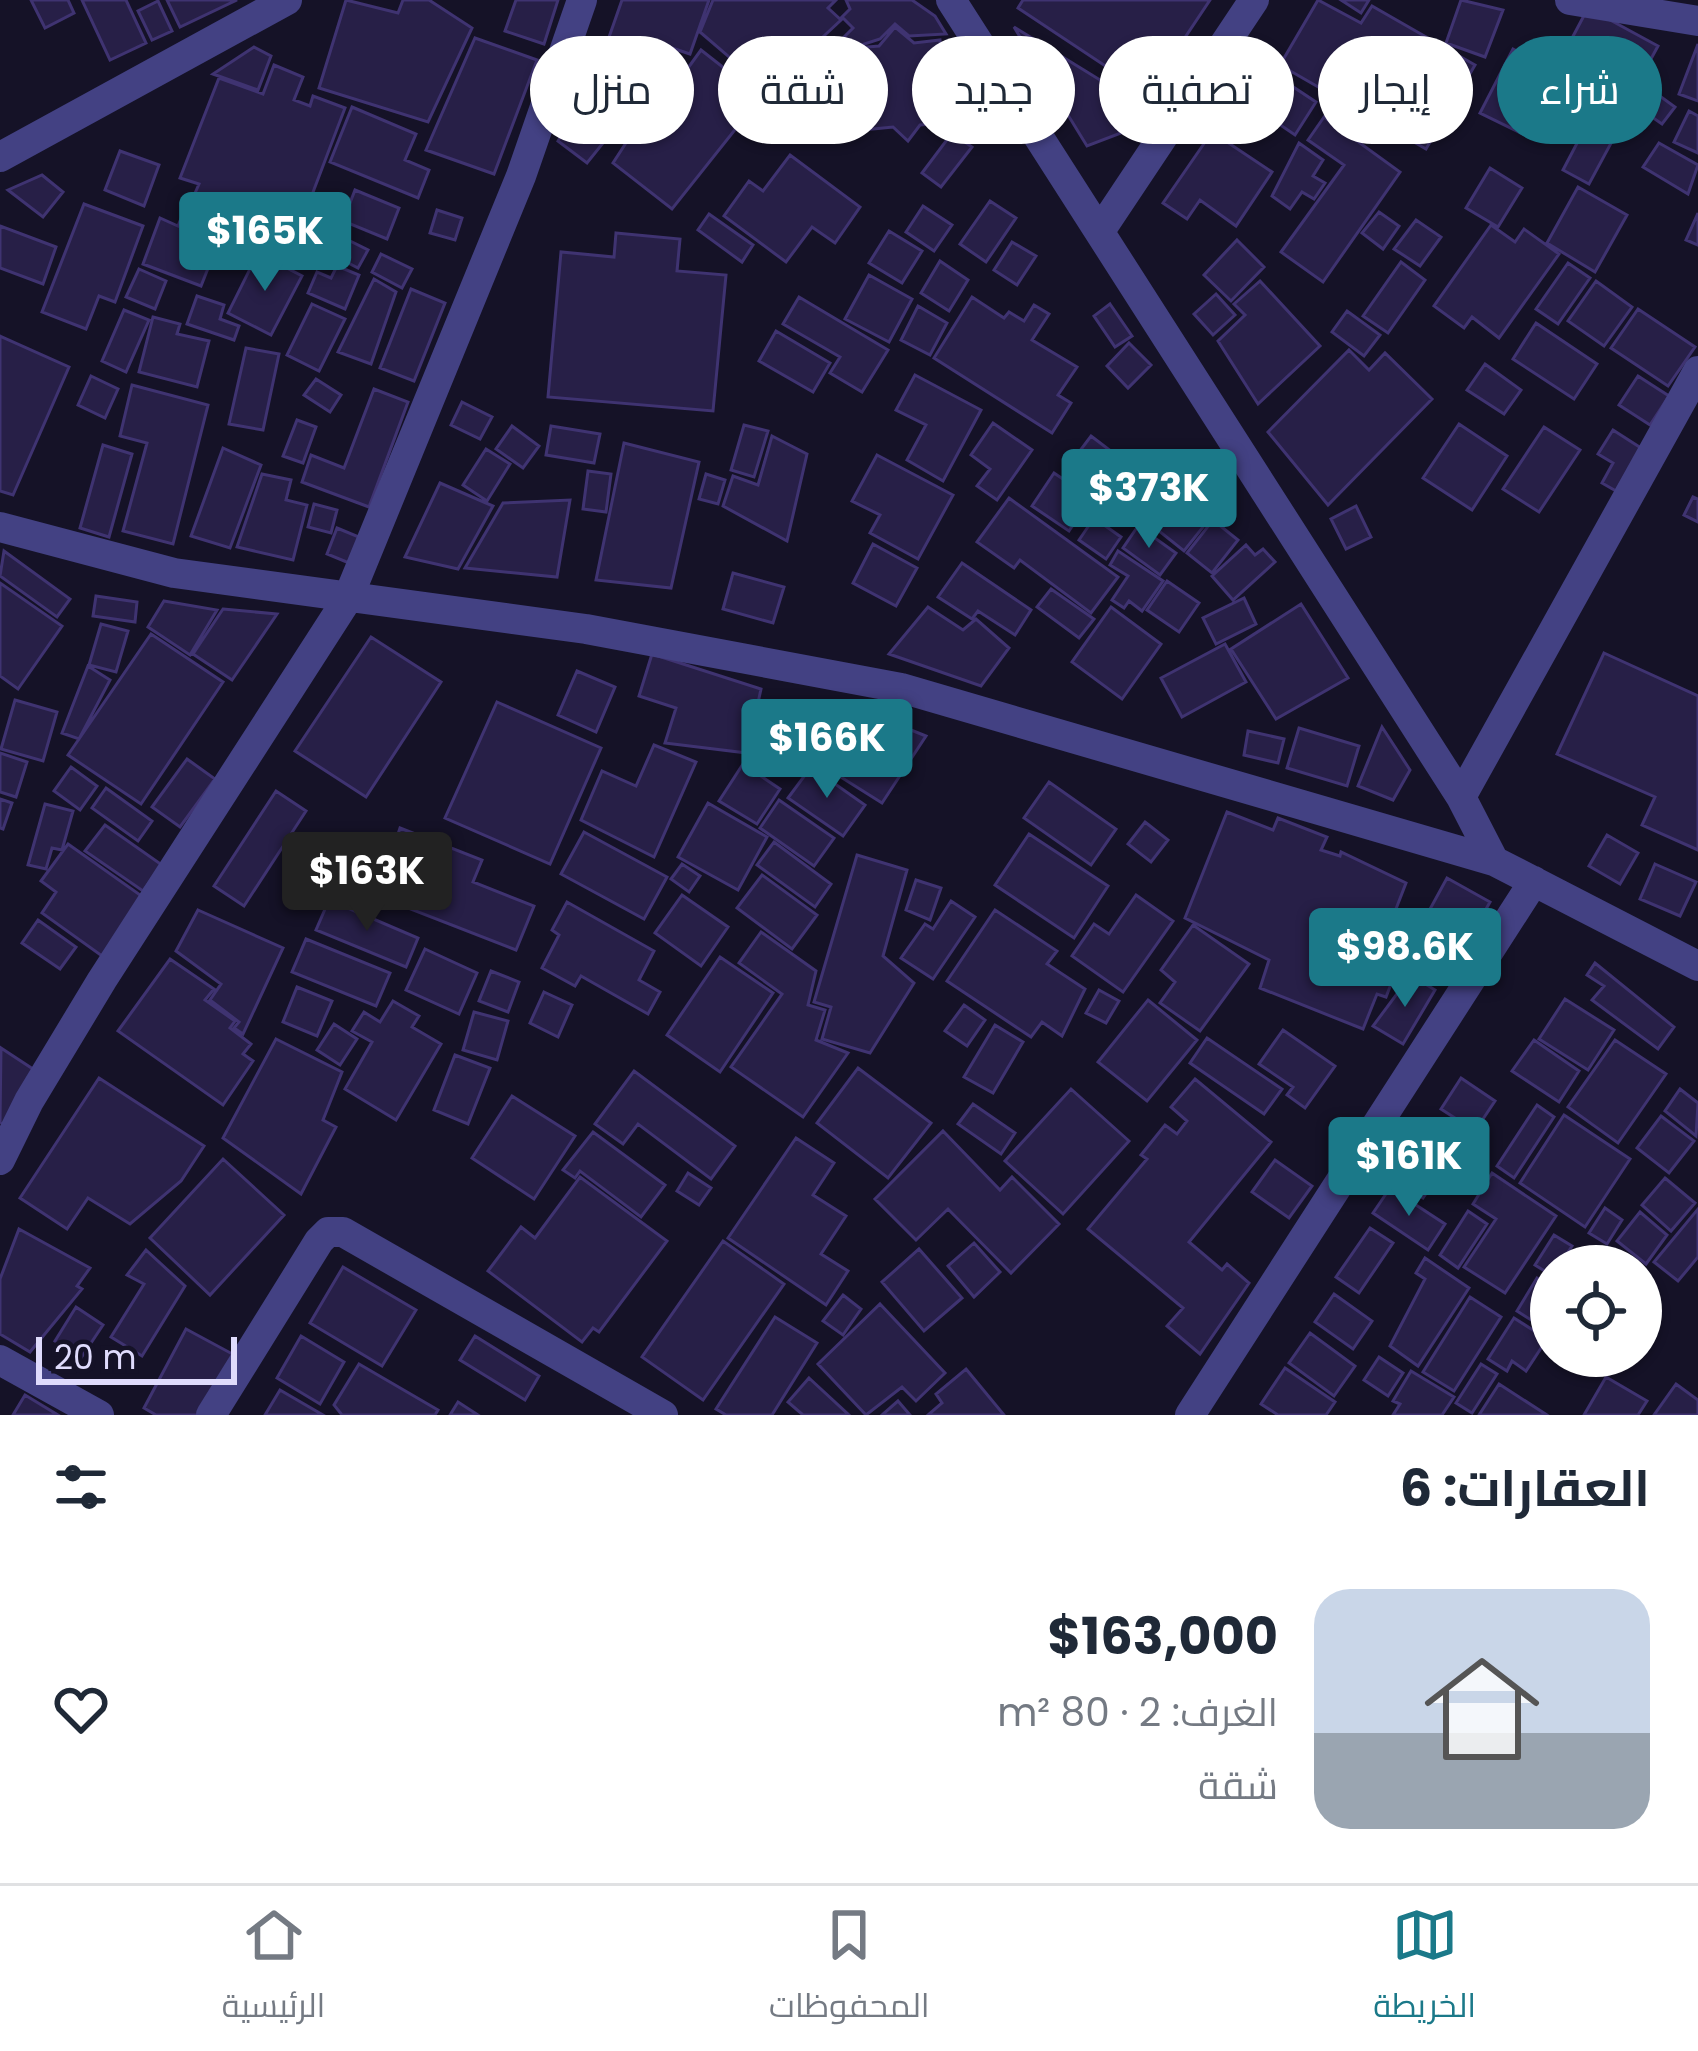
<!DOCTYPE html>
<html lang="ar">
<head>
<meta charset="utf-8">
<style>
  body { margin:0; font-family:Poppins,Cairo,sans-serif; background:#f6f6f7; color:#1f2937; direction:rtl; height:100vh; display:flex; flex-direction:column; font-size:45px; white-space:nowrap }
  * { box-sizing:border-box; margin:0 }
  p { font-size:39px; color:#747a83 }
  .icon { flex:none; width:66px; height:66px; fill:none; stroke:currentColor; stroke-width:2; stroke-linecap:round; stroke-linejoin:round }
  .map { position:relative; height:1415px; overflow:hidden; direction:ltr }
  .details { display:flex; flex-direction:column; background:#fff; flex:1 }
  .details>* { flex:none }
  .guide { position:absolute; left:36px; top:36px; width:1626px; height:108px; direction:rtl; display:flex; gap:24px }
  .buttons { position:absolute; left:1530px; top:1245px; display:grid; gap:24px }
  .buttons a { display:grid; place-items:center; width:132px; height:132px; border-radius:50%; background:#fff; box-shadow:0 3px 9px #0004; font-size:60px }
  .scale { position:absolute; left:36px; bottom:30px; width:201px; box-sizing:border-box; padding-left:12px; border:6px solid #dfdbfc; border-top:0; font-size:33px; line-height:42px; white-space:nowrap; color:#dfdbfc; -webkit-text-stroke:9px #151227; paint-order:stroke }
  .price { position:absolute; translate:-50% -102px; padding:0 27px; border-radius:12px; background:#1b7989; color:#fff; font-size:39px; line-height:78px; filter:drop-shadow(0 3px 6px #0008) }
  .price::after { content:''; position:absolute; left:50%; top:72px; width:36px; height:27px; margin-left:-18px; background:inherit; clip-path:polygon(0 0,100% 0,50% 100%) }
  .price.on { background:#222; color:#fff }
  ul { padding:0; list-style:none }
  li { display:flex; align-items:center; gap:36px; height:300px; padding:0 48px }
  li span { display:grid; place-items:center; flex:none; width:336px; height:240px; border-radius:36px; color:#555 }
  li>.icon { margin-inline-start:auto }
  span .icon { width:144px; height:144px; fill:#fffc; stroke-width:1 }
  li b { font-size:51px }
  h2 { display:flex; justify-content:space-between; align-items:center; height:144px; padding:0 48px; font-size:51px }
  .pill { padding:0 42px; border-radius:54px; background:#fff; box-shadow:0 3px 9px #0004; font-size:42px; line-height:108px }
  .pill.on { background:#1b7989; color:#fff }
  .menu { display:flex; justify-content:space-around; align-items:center; height:168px; border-top:3px solid #e0e1e3; background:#fff; font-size:33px; color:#747a83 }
  .menu a { display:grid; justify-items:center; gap:6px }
  .menu .on { color:#1b7989 }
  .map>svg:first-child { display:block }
  .building { fill:#271f47; stroke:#3f3371; stroke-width:3 }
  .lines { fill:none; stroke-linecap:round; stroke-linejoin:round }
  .street { stroke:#434183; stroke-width:30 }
</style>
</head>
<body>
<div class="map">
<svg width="1698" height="1415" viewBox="0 0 1698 1415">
  <rect width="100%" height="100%" fill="#151227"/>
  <path class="building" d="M31,0H68L74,13L45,28Z
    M82,0H126L146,43L110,60Z
    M167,0H237L180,27Z
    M346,0L398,13L403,0H429L472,28L428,122L319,88Z
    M516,0H558L544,44L505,31Z
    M622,0H709L690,54L654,42L644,75L601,60Z
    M713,0H836L828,8L841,20L811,48L820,58L777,98L700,32Z
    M912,0L935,16L946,34L909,36L895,24L880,39L849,49L839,42L853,28L842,17L850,9L846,0Z
    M1023,0H1210L1162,72L1146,62L1131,83L1018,8Z
    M1318,0L1361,23L1372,6L1475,65L1426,149L1280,65Z
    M1341,0H1369L1361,13Z
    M1461,0L1503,10L1485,57L1446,43Z
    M158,1L172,31L152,40L138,11Z
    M1588,8L1658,46L1640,79L1570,42Z
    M895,27L914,43L940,40L943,75L957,77V122L920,125L908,141L893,127L862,130L860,102L845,90L858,75L855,48L879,46Z
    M1014,27L1144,107L1121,133L1087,146Z
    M475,38L537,60L494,174L426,150Z
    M1698,44V101L1679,94Z
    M254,47L271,56L258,90L213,74Z
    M1513,49L1560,73L1527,136L1480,113Z
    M701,50L761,97L672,209L613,163L663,86L652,76L669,53L688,68Z
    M274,65L303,77L294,100L310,106L313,96L345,108L299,229L237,206L231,223L189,207L199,184L180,178L219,78L263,94Z
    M1263,67L1316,102L1295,135L1241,98Z
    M1646,86L1675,107L1662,124L1633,104Z
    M589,87L636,102L587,163L558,141Z
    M352,107L416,134L405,160L429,170L418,198L330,162Z
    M1596,107L1623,121L1589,184L1563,170Z
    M1689,111L1698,116V153L1674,142Z
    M1324,117L1400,172L1323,282L1281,252L1344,165L1308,140Z
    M1212,132L1272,172L1236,226L1200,200L1187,219L1163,203Z
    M952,133L972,147L941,187L922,173Z
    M1299,143L1323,160L1313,176L1325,183L1314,199L1302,192L1290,209L1272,196Z
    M1659,143L1698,165L1688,194L1643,167Z
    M120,151L159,165L144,206L105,190Z
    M790,155L860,207L835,243L812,227L786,262L724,216L749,181L763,191Z
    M1490,168L1522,188L1498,227L1466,208Z
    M42,175L63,192L43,217L8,190Z
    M1578,187L1627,215L1595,272L1547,243Z
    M355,190L399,208L387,239L343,221Z
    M990,201L1016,218L986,262L960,244Z
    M84,204L143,226L115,302L99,296L86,329L42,312Z
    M923,206L952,225L934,251L906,232Z
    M437,210L462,218L455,240L430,233Z
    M184,211L224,228L201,286L143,264L160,218L178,226Z
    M1379,212L1399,226L1383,249L1362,233Z
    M1698,213V245L1686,240Z
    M709,214L753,245L742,262L698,230Z
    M1416,220L1441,237L1420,266L1394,249Z
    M1491,225L1515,242L1524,229L1559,254L1499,338L1472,317L1464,328L1434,306Z
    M0,226L56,247L43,284L0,268Z
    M889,231L922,251L902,283L869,263Z
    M616,233L680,239L677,271L726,275L713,411L548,397L561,252L614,257Z
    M338,235L368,250L358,268L329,253Z
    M1237,240L1264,267L1231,301L1204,275Z
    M1012,242L1036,256L1017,285L994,270Z
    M258,253L302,276L271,335L228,313Z
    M381,254L412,269L402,288L372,272Z
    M940,261L968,280L949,311L921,293Z
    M1401,262L1425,280L1388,333L1363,316Z
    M1568,263L1590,278L1558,324L1536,309Z
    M337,266L359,275L345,309L308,293L317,272L331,278Z
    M139,269L166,281L155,309L126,297Z
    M869,275L912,299L889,342L845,319Z
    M374,279L396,292L371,364L338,352Z
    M1260,281L1320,346L1258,404L1218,341L1245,315L1234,304Z
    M1596,281L1632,307L1604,346L1568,321Z
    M411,289L445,303L414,381L380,368Z
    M1216,294L1235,315L1213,335L1194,314Z
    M197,296L224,305L220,319L239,326L234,340L187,324Z
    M799,297L888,350L862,392L830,373L840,357L783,324Z
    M972,297L1004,318L1009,312L1024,321L1034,305L1049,314L1032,340L1077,367L1058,395L1071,403L1052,433L934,358Z
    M312,304L345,319L319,371L287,355Z
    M1110,304L1132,336L1115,347L1094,316Z
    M918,306L947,323L930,355L901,340Z
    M1638,309L1695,347L1668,386L1611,348Z
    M124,310L149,320L126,372L102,361Z
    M1347,311L1380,335L1364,356L1332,332Z
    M153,317L180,324L177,334L209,341L197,387L139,372Z
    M1536,323L1597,364L1574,399L1513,359Z
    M776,331L830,363L813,392L759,361Z
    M0,336L69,367L13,495L0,491Z
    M1129,343L1151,365L1128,388L1107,366Z
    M246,348L279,354L263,430L229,424Z
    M1349,350L1369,370L1385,353L1432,399L1328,505L1268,432Z
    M1485,364L1521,390L1504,414L1467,390Z
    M915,375L981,410L943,481L907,460L926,425L896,410Z
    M91,376L118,389L105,418L78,405Z
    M1638,376L1669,396L1650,425L1619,405Z
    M316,379L341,395L330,412L304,395Z
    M132,385L208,405L173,544L123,531L147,443L120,436Z
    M374,389L408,402L369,507L302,482L311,455L344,468Z
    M462,402L492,417L480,439L451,425Z
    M297,420L316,427L303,463L283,456Z
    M993,423L1032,450L997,500L977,486L990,469L971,455Z
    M1459,424L1507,456L1472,510L1423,478Z
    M744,425L768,431L754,477L731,470Z
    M512,426L539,446L523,468L496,449Z
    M551,426L600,434L594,463L546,455Z
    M1544,427L1580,450L1539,512L1503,489Z
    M1613,430L1641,448L1616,491L1602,483L1613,463L1598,454Z
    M772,436L807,454L787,541L723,506L733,476L758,485Z
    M1091,436L1124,461L1101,493L1067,468Z
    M624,443L699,462L671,588L596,580Z
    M103,445L132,454L109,537L80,528Z
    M223,448L261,465L230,548L191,536Z
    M486,449L510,464L487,501L463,485Z
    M877,455L953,495L918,559L870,533L880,515L852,501Z
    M588,471L611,474L606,512L583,509Z
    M1127,472L1158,494L1140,519L1121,506L1109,523L1097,515Z
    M1054,473L1091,498L1069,531L1032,506Z
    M262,474L291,480L286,500L307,505L293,560L237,547Z
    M706,474L725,480L718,504L699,499Z
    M1190,478L1222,503L1184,551L1154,527Z
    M440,483L493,506L458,569L405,557Z
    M1693,497L1698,499V522L1684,515Z
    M1009,498L1118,577L1091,613L1020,560L1014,568L977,542Z
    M570,500L557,577L465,568L503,503Z
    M314,504L337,510L331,533L308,527Z
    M1356,506L1371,537L1346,549L1331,519Z
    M1094,518L1121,537L1106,559L1079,540Z
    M1213,520L1238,540L1212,573L1187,553Z
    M1138,526L1176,553L1160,575L1123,548Z
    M337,528L359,537L349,563L327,554Z
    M873,544L917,568L896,606L853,583Z
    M1246,545L1255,555L1263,549L1275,562L1233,600L1212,576Z
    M4,551L70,599L57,617L0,576Z
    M1118,551L1163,581L1142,611L1129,601L1124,608L1112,600L1128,576L1110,565Z
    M962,563L1031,610L1015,635L978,611L972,619L938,597Z
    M733,573L784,587L773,623L723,609Z
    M1167,581L1199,603L1179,632L1147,610Z
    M0,583L62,626L18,689L0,676Z
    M1051,589L1094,619L1079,638L1037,607Z
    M96,596L137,602L135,622L93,616Z
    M1244,598L1256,624L1216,644L1203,618Z
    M164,601L217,610L190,655L148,627Z
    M1301,604L1348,678L1276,719L1231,649Z
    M928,607L963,630L976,619L1009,648L981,686L889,654Z
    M1111,607L1161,644L1122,699L1072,662Z
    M223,609L277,614L232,680L193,654Z
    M101,624L128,631L116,672L89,665Z
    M151,634L223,682L141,804L68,755Z
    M371,637L441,682L366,797L295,751Z
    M1225,644L1246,682L1182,717L1161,678Z
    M1604,653L1698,696V850L1642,825L1655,797L1557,754Z
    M652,654L761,689L747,753L665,743L676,708L639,696Z
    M88,666L110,680L79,739L62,733Z
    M577,671L615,687L596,732L558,715Z
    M15,700L57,712L43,761L1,749Z
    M497,702L601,748L550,864L445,818Z
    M844,703L926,736L882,803L809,757Z
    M773,718L809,734L794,769L757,753Z
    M1382,727L1410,770L1393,800L1358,786Z
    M1299,728L1359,746L1347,786L1287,768Z
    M1248,731L1284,739L1278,763L1244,755Z
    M654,745L696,762L654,857L581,820L602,771L636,786Z
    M0,753L27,762L16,797L0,792Z
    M187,759L215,779L180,827L152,807Z
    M743,764L780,789L757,824L719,801Z
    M71,767L97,786L80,810L54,791Z
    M811,767L865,805L843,836L788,798Z
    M1049,782L1116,829L1091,865L1024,818Z
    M106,788L152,821L138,841L92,808Z
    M276,791L306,811L244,906L214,886Z
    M0,799L12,803L3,829L0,828Z
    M779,800L834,838L814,866L760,828Z
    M708,803L767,837L738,890L678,857Z
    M45,804L73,811L62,850L52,848L46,869L28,865Z
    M1227,812L1273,830L1278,818L1327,837L1321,850L1340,856L1341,852L1406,883L1377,958L1398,966L1386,997L1377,994L1363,1029L1260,988L1269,960L1185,918Z
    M1145,822L1168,840L1151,862L1128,844Z
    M105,825L162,865L143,891L85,851Z
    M400,828L482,860L473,882L534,906L516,950L395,903L413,859L392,852Z
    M584,832L667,877L644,919L561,874Z
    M1029,834L1108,886L1074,938L995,885Z
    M1607,835L1638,853L1620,884L1589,866Z
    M774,842L831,884L815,907L757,865Z
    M68,844L143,897L102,956L42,913L56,892L41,881Z
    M857,855L907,870L883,956L914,983L870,1053L822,1039L831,1007L814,1002Z
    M682,864L700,876L689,892L671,879Z
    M1655,864L1696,882L1680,916L1640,899Z
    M762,875L817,915L792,949L737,908Z
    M1447,878L1490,902L1446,980L1387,948L1407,913L1423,922Z
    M916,880L941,888L930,920L906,910Z
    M682,895L728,927L701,966L655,933Z
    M1136,895L1173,921L1123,992L1072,956L1094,924L1109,934Z
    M329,900L418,938L406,967L316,930Z
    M951,901L975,917L933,979L901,958L925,924L933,929Z
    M567,902L654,951L639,980L660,992L648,1014L581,976L575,986L542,968L559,935L552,930Z
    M198,910L283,948L243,1034L234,1028L239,1022L210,1000L221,984L176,951Z
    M995,910L1057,951L1047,964L1085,989L1062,1036L1042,1022L1031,1037L947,981Z
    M38,920L76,947L60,969L22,943Z
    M1193,925L1249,964L1200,1031L1160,1003L1175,982L1161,970Z
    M761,932L816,971L808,1005L825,1010L816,1040L848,1053L803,1117L731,1067L782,994L739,963Z
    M306,939L390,973L376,1006L292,972Z
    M425,949L477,973L459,1014L406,990Z
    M720,957L773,993L720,1072L667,1035Z
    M170,959L214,989L205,1000L235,1021L230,1028L251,1044L243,1054L253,1061L223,1105L118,1031Z
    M1595,963L1674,1027L1658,1049L1592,1000L1604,986L1587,975Z
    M491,971L519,982L508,1012L479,1001Z
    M1411,975L1435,990L1403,1044L1373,1026Z
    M297,987L332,1001L317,1036L283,1022Z
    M1099,990L1119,1001L1106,1023L1086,1013Z
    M544,992L572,1005L558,1037L530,1023Z
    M1565,999L1614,1030L1588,1070L1539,1039Z
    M1148,1000L1197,1040L1147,1101L1098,1062Z
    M393,1001L419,1016L412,1027L441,1044L396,1120L345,1089L372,1042L352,1031L364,1012L380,1022Z
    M964,1005L985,1020L967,1046L945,1031Z
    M474,1012L508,1021L497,1060L463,1050Z
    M334,1024L357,1039L340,1065L317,1050Z
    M995,1025L1023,1042L993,1093L964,1077Z
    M1283,1030L1335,1066L1305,1108L1287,1095L1293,1087L1259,1064Z
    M1207,1038L1282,1089L1264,1114L1190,1063Z
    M276,1039L342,1072L323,1120L336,1127L301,1194L223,1138Z
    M1534,1040L1579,1071L1559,1102L1512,1071Z
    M1615,1040L1666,1074L1618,1143L1568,1107Z
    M1,1048L39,1073L6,1126L0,1122Z
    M455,1055L490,1068L468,1124L434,1110Z
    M858,1068L931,1123L888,1178L817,1123Z
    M634,1071L735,1146L711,1179L638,1124L623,1144L595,1124Z
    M99,1078L204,1146L181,1181L130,1224L88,1198L67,1229L20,1198Z
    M1461,1078L1495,1101L1475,1131L1441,1109Z
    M1195,1079L1271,1142L1189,1242L1222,1270L1227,1264L1249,1283L1200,1354L1167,1326L1183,1308L1088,1229L1147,1159L1141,1155L1165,1125L1177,1134L1187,1121L1171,1107Z
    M1071,1089L1129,1141L1063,1214L1005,1161Z
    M1680,1089L1698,1103L1696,1136L1665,1111Z
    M512,1096L575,1136L534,1199L472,1158Z
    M973,1104L1015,1133L1001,1154L958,1124Z
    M1537,1105L1554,1117L1514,1178L1497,1166Z
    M1564,1115L1630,1159L1585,1227L1520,1183Z
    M1661,1116L1694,1141L1669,1173L1637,1148Z
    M943,1131L1000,1190L1012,1177L1059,1224L1011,1273L948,1209L916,1240L875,1199Z
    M593,1132L665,1185L641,1217L580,1171L575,1178L563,1170Z
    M796,1138L834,1163L813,1195L846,1216L821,1254L848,1271L826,1305L728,1238Z
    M1422,1142L1449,1160L1423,1198L1396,1181Z
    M223,1159L284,1215L210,1295L150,1238Z
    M1275,1160L1312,1186L1289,1218L1252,1192Z
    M688,1173L711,1188L699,1205L677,1191Z
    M1492,1173L1556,1216L1505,1293L1464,1267L1496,1219L1473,1204Z
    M580,1177L667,1241L599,1332L593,1328L582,1342L488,1271L521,1227L535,1238Z
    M1665,1178L1695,1203L1671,1231L1642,1205Z
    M1390,1188L1445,1224L1428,1250L1373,1213Z
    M1605,1208L1622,1220L1607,1244L1589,1233Z
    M1698,1209V1257L1678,1281L1654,1262Z
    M1468,1211L1487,1224L1458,1268L1440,1255Z
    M1640,1212L1667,1235L1646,1264L1617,1241Z
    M1370,1228L1393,1243L1359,1293L1336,1277Z
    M19,1229L90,1268L77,1286L82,1289L30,1352L0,1334V1279Z
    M1554,1235L1572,1246L1559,1266H1551V1275L1535,1265Z
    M723,1241L784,1284L703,1400L642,1357Z
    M974,1243L1000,1272L974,1297L948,1266Z
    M919,1249L962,1298L924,1331L882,1282Z
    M146,1250L185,1286L142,1356L111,1337L144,1284L127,1275Z
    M1425,1258L1469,1288L1418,1366L1390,1346L1425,1279L1416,1273Z
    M343,1267L416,1310L382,1366L310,1323Z
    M1537,1278L1551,1287V1300L1536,1323L1517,1311Z
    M1334,1294L1372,1321L1353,1349L1315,1322Z
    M843,1295L861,1309L843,1335L823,1321Z
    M1470,1297L1501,1317L1454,1391L1423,1372Z
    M880,1304L945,1373L916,1401L902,1387L866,1415L818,1364Z
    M76,1307L103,1325L81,1358L55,1341Z
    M775,1317L817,1343L772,1415H726L716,1409Z
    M1514,1318L1547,1339L1526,1371L1512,1361L1507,1371L1488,1359Z
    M186,1329L238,1357L207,1415H156L144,1408Z
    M1310,1333L1355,1366L1334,1396L1289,1363Z
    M301,1336L344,1362L320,1404L277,1378Z
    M475,1336L539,1376L525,1400L460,1360Z
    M1379,1357L1403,1373L1388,1396L1364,1380Z
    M359,1364L438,1410L435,1415H342L334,1405Z
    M1481,1364L1497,1374L1472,1413L1456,1403Z
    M1285,1368L1335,1402L1326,1415H1278L1261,1404Z
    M966,1369L1004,1415H928L942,1403L936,1394Z
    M1411,1371L1454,1397L1442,1415H1393L1400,1404L1393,1401Z
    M1606,1377L1647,1401L1638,1415H1584Z
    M809,1378L849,1415H803L788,1402Z
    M1499,1384L1547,1415H1479Z
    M1676,1384L1698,1400V1415H1654Z
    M280,1390L323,1415H265Z
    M25,1395L58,1415H13Z
    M898,1401L910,1415H882Z
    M458,1402L478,1415H450Z"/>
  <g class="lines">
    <path class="street" d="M951,0L1461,797L1494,861L1698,966
      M1570,0L1698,21
      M0,157L287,0
      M1100,231L1254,0
      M0,527L174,573L586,629L901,688L1494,861
      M1461,797L1698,371
      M0,1160L29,1101L102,980L348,598L521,176L582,0
      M0,1360L99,1415
      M211,1415L319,1241L328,1232H343L663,1415
      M1190,1415L1534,881"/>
  </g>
</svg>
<div class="buttons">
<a><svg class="icon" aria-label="locate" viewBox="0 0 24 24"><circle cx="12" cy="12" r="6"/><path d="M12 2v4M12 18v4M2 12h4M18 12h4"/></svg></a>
</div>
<div class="scale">20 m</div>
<b class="price" style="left:265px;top:294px">$165K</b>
<b class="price" style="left:1149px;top:551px">$373K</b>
<b class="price" style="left:827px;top:801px">$166K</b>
<b class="price on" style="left:367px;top:934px">$163K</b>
<b class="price" style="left:1405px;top:1010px">$98.6K</b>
<b class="price" style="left:1409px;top:1219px">$161K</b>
<div class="guide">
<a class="pill on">شراء</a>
<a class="pill">إيجار</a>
<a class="pill">تصفية</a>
<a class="pill">جديد</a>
<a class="pill">شقة</a>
<a class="pill">منزل</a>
</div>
</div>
<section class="details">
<h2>العقارات: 6<svg class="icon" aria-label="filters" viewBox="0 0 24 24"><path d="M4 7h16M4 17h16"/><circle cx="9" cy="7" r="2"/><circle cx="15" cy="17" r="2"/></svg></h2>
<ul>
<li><span style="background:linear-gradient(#c9d6e8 60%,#9aa5b1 0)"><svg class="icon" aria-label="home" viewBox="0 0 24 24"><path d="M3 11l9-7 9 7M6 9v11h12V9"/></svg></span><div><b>$163,000</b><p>الغرف: 2 · 80 m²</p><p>شقة</p></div><svg class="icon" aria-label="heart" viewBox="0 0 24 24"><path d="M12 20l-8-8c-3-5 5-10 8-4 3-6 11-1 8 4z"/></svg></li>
</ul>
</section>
<nav class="menu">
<a class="on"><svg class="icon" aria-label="map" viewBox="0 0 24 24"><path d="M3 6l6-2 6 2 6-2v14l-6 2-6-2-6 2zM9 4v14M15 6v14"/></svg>الخريطة</a>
<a><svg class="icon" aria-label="saved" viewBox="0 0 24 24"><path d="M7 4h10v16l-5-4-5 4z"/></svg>المحفوظات</a>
<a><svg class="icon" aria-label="home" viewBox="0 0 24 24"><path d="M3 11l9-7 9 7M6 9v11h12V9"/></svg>الرئيسية</a>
</nav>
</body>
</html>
